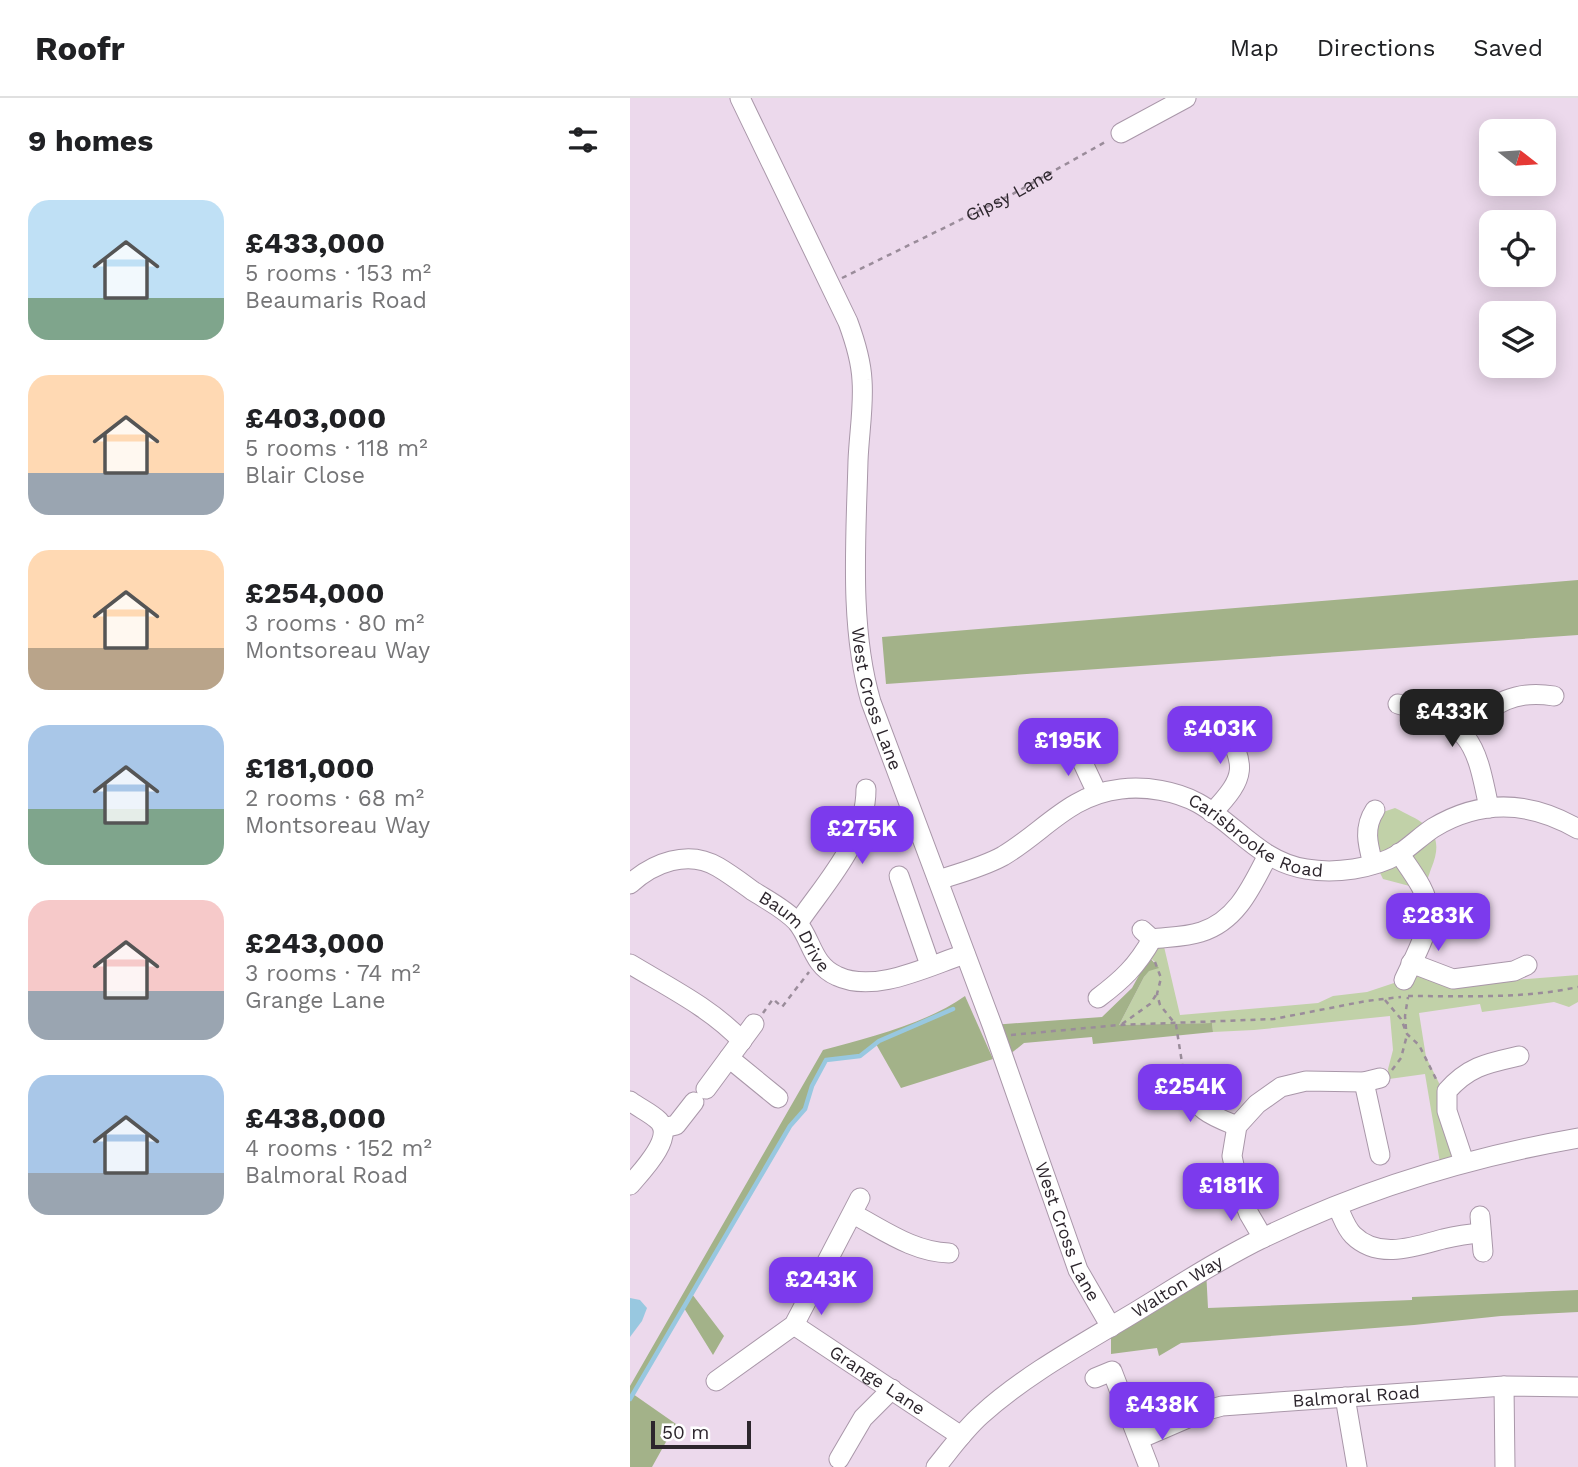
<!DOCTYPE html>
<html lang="en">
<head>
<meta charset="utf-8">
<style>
  body { margin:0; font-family:"Work Sans",sans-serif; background:#f2f2f2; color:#202124; height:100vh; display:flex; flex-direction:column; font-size:26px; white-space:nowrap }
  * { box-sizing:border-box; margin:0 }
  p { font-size:23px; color:#757577 }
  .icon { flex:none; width:38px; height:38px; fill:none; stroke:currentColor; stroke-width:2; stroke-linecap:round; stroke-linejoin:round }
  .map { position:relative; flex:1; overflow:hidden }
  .drawer { display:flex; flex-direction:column; background:#fff; width:630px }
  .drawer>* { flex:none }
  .needle { width:46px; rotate:107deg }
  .fabs { position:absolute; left:849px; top:21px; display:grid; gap:14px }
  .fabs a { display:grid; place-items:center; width:77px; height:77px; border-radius:14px; background:#fff; box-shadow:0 4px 18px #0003; font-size:35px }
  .scale { position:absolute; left:21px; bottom:18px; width:100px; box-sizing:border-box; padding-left:7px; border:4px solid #2d262d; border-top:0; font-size:19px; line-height:24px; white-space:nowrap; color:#2d262d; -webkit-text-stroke:5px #fff; paint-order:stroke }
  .price { position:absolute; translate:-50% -60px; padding:0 16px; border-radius:14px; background:#7c3aed; color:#fff; font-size:23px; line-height:46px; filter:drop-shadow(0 2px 4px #0008) }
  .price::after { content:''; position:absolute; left:50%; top:42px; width:21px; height:16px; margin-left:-10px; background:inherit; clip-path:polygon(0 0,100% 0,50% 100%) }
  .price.selected { background:#222; color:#fff }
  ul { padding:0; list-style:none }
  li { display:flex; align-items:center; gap:21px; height:175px; padding:0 28px }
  li span { display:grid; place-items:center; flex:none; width:196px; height:140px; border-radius:21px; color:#555 }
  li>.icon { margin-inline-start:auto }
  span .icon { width:84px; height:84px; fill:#fffc; stroke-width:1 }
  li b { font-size:30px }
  h2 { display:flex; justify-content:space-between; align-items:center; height:84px; padding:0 28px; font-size:30px }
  header { display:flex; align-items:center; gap:42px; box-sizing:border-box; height:98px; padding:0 35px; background:#fff; border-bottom:2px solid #e0e0e0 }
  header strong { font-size:33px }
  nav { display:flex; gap:38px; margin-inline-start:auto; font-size:24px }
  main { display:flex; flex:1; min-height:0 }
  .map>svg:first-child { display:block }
  .green { fill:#c1d1a8 }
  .forest { fill:#a3b289 }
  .water { fill:#98c8e0 }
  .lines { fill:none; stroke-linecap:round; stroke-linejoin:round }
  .stream { stroke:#98c8e0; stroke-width:4.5 }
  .minor-casing { stroke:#a997a9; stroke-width:21 }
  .path { stroke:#9a8c9a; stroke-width:2.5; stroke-dasharray:5 5; stroke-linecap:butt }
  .minor { stroke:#fff; stroke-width:19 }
  .labels { text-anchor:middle; stroke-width:5; stroke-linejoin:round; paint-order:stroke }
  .street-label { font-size:18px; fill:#2d262d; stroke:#fff }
</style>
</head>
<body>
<header>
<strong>Roofr</strong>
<nav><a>Map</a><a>Directions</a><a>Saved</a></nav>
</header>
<main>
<section class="drawer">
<h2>9 homes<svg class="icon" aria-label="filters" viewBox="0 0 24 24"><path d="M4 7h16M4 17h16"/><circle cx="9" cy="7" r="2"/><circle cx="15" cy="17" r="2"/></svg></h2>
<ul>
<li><span style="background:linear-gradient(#bfe0f5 70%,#7fa58c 0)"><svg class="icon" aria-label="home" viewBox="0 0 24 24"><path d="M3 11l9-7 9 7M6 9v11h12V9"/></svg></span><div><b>£433,000</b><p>5 rooms · 153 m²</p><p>Beaumaris Road</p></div></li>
<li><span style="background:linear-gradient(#ffd9b3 70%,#9aa5b1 0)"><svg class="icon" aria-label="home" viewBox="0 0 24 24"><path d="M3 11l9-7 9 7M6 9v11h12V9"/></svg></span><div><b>£403,000</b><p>5 rooms · 118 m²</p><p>Blair Close</p></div></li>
<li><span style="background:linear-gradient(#ffd9b3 70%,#b9a48a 0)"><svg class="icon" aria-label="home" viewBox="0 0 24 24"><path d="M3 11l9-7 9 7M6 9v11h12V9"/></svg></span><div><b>£254,000</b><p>3 rooms · 80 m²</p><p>Montsoreau Way</p></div></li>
<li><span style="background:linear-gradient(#a9c7e8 60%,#7fa58c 0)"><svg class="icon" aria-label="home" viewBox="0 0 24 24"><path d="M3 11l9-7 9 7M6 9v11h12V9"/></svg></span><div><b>£181,000</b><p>2 rooms · 68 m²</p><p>Montsoreau Way</p></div></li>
<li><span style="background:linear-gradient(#f6c9c9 65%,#9aa5b1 0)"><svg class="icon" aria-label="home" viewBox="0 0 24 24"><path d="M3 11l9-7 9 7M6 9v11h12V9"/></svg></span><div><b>£243,000</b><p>3 rooms · 74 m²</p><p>Grange Lane</p></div></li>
<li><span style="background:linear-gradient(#a9c7e8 70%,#9aa5b1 0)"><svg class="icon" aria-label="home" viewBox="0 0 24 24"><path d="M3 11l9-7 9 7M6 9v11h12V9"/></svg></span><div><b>£438,000</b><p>4 rooms · 152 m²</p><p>Balmoral Road</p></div></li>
</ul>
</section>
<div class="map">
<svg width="948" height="1369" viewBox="0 0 948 1369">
  <rect width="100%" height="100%" fill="#ecd9ec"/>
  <path class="green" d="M765,710C795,725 817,733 801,771C798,779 797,785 791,791L753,781L738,750L741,718Z
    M532,840L550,917L688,905L703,898L737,894L773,882L781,865L871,883L948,877V904L939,909L924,904L852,914L850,906L789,915L796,959L810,987L834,1064L811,1071L795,976L759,981L758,971L763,952L760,918L624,932L583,934L582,925L489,927L514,879L525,864L515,855Z"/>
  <path class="forest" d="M948,482V537L256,586L252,539Z
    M519,859L529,870L519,873L514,879L489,927L582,925L583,934L463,946L462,939L394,945L374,961L362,927L472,919L502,890Z
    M335,898L363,961L271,990L246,946L230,958L196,962L182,988L175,1011L160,1028L62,1196L94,1238L83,1257L54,1210L3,1296L46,1326L22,1369H0V1288L193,952C237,940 298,925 335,898Z
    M576,1172L578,1210L782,1202V1199L948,1192V1214L871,1218L784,1227L551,1245L529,1258L527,1250L481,1256V1229Z"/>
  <path class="water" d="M0,1200L10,1202L17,1210L12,1223L0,1239Z"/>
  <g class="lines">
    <path class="stream" d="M0,1301L160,1028L175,1011L182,988L196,962L230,958L249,943L323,911"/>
    <g class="minor-casing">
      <g id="minor">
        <path id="s2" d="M110,0L218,224C225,243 231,262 232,282C234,308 229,336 228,363C226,440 219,529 241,604L362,927L448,1172L481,1229"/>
        <path d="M491,35L556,0"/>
        <path d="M768,606C840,626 845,639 859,710"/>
        <path d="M832,633C864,607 881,591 924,598"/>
        <path d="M426,642L445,648L457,633"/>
        <path d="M445,648L467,695"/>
        <path d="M582,715C620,675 614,668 592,621"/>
        <path d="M769,755C781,773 798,793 799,815C800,832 781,866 774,882"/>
        <path d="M743,766C738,747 733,730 745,712"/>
        <path d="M269,778L300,867"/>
        <path id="s3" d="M308,782C330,775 353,769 373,758C415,733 439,697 491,691C516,688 546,693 568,705C606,726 630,764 676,771C705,776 743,771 769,756C781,748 791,738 803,730C851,701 900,703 948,731"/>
        <path id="s4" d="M0,786C23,765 58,751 88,769C100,776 112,785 123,793C137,802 155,811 167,824C182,842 182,867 207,878C245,896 298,868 335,856"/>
        <path d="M168,825C196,784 236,743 236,691"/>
        <path d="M522,841C538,839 556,839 571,834C607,823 622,788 638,757"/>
        <path d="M781,865L823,881L884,873L897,867"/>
        <path d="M0,866C38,889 81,910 112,943"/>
        <path d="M468,900C492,882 507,868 522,841L512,832"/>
        <path d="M99,960L148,1000"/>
        <path d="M734,984L750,1057"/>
        <path d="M559,986C563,1012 585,1019 607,1028"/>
        <path d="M76,991L124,926"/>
        <path d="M0,1003C9,1010 21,1015 29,1023C45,1040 11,1074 0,1087"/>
        <path d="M33,1030L46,1027L64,1004"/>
        <path d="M834,1064L817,1013V993C839,968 858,965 889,958"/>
        <path d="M707,1108C712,1117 715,1129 723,1137C748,1162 784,1149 813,1141C826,1138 838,1136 851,1135"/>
        <path d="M223,1116C254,1132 283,1154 319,1155"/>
        <path d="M850,1118L853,1154"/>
        <path d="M633,1140L619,1116L609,1090L602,1058L607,1028L627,1006L651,989L676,983L734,984L750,980"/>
        <path id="s5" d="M164,1227L331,1338"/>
        <path d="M465,1280L482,1273L519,1369"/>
        <path d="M86,1283L164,1227L230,1100"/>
        <path d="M874,1288L875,1369"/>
        <path d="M715,1299L727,1369"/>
        <path id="s6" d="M509,1341L574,1313L592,1308L874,1288L948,1289"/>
        <path d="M209,1361L233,1320L262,1291"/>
        <path id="s7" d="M306,1369C320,1352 334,1332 351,1317C394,1278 447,1249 497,1219C542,1192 587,1162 635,1139C734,1091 840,1059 948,1040"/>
      </g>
    </g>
    <g class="path">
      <path id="s1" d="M212,180L381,97L477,43"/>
      <path d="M525,864L531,880L527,896L530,907L546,927L553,971"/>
      <path d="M778,898C834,898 893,901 948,889"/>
      <path d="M755,902L771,921L777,936L789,947L807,983"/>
      <path d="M133,915L143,901L152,909L179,874"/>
      <path d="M492,926L520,906L526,897"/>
      <path d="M776,931L775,918L778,899"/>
      <path d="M381,937L489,927L644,921L736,903L771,899"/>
      <path d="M762,972L771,960L777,937"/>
    </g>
    <use href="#minor" class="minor"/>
  </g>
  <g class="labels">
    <g class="street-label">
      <text dy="6" stroke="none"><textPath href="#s1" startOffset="187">Gipsy Lane</textPath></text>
      <text dy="6" stroke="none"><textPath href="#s2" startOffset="630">West Cross Lane</textPath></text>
      <text dy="6" stroke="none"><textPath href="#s3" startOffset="354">Carisbrooke Road</textPath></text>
      <text dy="6" stroke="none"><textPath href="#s4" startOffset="198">Baum Drive</textPath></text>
      <text dy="6" stroke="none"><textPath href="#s2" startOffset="1197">West Cross Lane</textPath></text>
      <text dy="6" stroke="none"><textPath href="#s7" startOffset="304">Walton Way</textPath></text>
      <text dy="6" stroke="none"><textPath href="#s5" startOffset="100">Grange Lane</textPath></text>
      <text dy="6" stroke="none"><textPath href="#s6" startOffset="224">Balmoral Road</textPath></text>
    </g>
  </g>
</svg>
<div class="fabs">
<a><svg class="needle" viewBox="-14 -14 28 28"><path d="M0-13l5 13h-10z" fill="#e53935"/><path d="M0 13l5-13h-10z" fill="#757577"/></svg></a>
<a><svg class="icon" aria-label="locate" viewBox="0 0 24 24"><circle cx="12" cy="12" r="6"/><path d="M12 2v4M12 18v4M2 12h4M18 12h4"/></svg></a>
<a><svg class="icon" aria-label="layers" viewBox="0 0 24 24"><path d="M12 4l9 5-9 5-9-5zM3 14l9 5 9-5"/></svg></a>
</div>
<div class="scale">50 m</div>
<b class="price selected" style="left:822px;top:651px">£433K</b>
<b class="price" style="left:590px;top:668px">£403K</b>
<b class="price" style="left:438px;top:680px">£195K</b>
<b class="price" style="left:232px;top:768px">£275K</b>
<b class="price" style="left:808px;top:855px">£283K</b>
<b class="price" style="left:560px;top:1026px">£254K</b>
<b class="price" style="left:601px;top:1125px">£181K</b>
<b class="price" style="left:191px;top:1219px">£243K</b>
<b class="price" style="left:532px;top:1344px">£438K</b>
</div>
</main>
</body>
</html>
